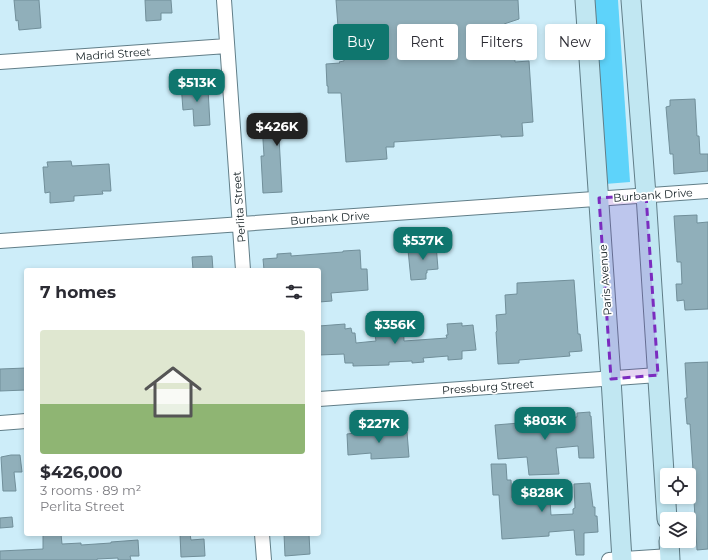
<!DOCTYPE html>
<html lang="en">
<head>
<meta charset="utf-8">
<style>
  body { margin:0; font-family:Montserrat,sans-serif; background:#f7f7f7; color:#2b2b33; height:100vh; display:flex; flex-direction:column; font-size:15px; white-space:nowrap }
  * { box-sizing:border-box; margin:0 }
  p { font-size:13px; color:#7c7c81 }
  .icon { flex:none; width:22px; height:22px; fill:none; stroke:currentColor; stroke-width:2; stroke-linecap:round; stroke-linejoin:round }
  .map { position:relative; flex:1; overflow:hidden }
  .sheet { position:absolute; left:24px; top:268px; width:297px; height:268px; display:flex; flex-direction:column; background:#fff; border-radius:4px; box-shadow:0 2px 6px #0003 }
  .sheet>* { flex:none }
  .hud { position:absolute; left:333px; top:24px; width:315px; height:36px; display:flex; gap:8px }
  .fabs { position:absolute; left:660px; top:468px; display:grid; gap:8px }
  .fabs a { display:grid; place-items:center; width:36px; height:36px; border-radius:4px; background:#fff; box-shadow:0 2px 6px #0003; font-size:20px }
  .price { position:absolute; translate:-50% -34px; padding:0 9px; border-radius:8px; background:#0f766e; color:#fff; font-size:13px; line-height:26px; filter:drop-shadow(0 1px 2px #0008) }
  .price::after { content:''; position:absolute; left:50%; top:24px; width:12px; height:9px; margin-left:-6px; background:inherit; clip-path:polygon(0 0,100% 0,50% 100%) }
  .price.selected { background:#222; color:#fff }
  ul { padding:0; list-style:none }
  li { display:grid; align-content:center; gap:8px; height:212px; padding:0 16px }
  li+li { border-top:1px solid #e1e1e2 }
  li span { display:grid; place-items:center; height:124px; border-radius:4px; color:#555 }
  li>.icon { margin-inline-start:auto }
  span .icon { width:72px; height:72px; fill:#fffc; stroke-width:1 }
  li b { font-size:17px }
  h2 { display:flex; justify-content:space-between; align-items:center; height:48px; padding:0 16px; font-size:17px }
  .tag { padding:0 14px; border-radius:4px; background:#fff; box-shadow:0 2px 6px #0003; font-size:14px; line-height:36px }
  .tag.selected { background:#0f766e; color:#fff }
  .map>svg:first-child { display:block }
  .green { fill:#5ed3fa }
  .building { fill:#90afba; stroke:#718f9a }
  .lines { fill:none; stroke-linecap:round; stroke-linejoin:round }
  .street-casing { stroke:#617e88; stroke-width:16 }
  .secondary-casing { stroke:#617e88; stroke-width:21 }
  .street { stroke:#fff; stroke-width:14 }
  .secondary { stroke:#c1e7f2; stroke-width:19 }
  .marked { fill:#7b2cbf; fill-opacity:0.2; stroke:#7b2cbf; stroke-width:3; stroke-dasharray:8 5; stroke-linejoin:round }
  .labels { text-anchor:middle; stroke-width:3.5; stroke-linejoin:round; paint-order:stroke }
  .street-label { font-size:11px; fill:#101c20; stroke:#fff }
</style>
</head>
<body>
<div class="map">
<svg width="708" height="560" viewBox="0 0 708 560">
  <rect width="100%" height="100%" fill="#cdedf9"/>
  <path class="green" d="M592,0H618L630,182L605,184Z"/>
  <path class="building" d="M14,0H39L41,28L19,30L18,20L16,21Z
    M145,0H171L172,13H161V20L146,21Z
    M336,0H518L519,19L504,24L510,49H514L515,62L529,61L533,122L522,123L523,136L501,137V135L394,142V147H386L387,159L346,162L341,93H328V86H327L326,64L340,63L339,62L344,61L342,27H338Z
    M197,83L198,90L208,89L210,125L194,126L193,109L183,110L181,84Z
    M695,99L697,136H699L700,154H708V171L674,174L673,154H670L666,107L670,106V100Z
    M301,113L303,135L279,137L282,192L263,193L261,156H264L262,124L267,123V115Z
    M71,161L72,166L109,164L111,191H102L103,194L74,196V201L50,203V192L45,193L43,167H48L47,162Z
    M697,215V223L708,222V309L685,310L684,300L677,301L676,284H682L681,262H677L674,216Z
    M422,244H436L438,269L427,270V273H426V279L411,280L408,250L423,249Z
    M360,250L361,269H367L368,290L331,293L332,301L319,302V270H264L263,259L277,258V254L291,253V256L343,252V251Z
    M212,256L213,270H193L192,257Z
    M574,280L578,334H580L582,351L569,352L570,356L519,360V363L498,364L496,332L497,331L496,315L506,314L505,295L517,294V283Z
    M393,313H403L404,341L447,338L446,335H448L447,324L462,323V326L473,325L476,350L462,351V359L448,360V356L423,358L424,362L412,363V361L389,362V365L353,366V363H345L344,354L319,355V326L345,324V329L351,328L352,333H355L356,343L376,341L375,335H393Z
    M708,362V549L697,550L694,501H695L690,424H687L685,398H687L685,363Z
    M26,368V390L0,391V369Z
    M590,412V416H591L594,458H579L578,446L556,448L559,474L529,475L527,457L498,459L495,425L544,421V419L577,417V413Z
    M401,429L402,432H407L409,457L371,459V453L348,455L347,434L355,433V431L365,430V434L389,433V430Z
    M11,455H20L22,472H14L16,491H3L1,457Z
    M491,464H506L507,480H511L512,498L524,497V502L550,500L551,515L573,514V509L575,508L574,484L590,483L593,507H595V516H597L598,532L584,533V555H576L574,530L549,532V536L502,539L499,495H493Z
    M12,517L13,527L0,528V518Z
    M43,534H61L62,544L81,543V545L111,543V542L138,540L139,556H130L131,560H118V558L97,559V560H0V551L43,549Z
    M180,534H190L191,540L204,539L205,556L181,557Z
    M284,534H309L310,554L285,556Z"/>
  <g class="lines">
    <g class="street-casing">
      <path id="street" d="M224,0L243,270
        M0,62L227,46
        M0,241L708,191
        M319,399L658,375
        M0,423L26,421
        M262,534L264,560
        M609,560L670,556"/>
    </g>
    <g class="secondary-casing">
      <path id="secondary" d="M585,0L611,379L622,560
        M631,0L646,195L667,519
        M669,541L670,560"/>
    </g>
    <use href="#street" class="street"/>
    <use href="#secondary" class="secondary"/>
  </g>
  <path class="marked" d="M646,195L658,375L611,379L599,198Z"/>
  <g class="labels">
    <g class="street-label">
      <text transform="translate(113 54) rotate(-4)" y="4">Madrid Street</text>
      <text transform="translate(653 195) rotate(-4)" y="4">Burbank Drive</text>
      <text transform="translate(239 207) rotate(-94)" y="4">Perlita Street</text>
      <text transform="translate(330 218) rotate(-4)" y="4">Burbank Drive</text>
      <text transform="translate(605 280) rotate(-94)" y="4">Paris Avenue</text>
      <text transform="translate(488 387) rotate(-4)" y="4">Pressburg Street</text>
    </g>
  </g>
</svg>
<div class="fabs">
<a><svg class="icon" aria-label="locate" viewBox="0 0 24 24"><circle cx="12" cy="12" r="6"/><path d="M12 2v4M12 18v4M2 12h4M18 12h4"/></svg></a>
<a><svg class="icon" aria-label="layers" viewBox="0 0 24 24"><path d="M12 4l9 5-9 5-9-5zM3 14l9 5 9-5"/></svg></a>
</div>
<b class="price" style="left:197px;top:103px">$513K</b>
<b class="price selected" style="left:277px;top:147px">$426K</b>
<b class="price" style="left:423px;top:261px">$537K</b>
<b class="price" style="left:395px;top:345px">$356K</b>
<b class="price" style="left:545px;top:441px">$803K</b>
<b class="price" style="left:379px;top:444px">$227K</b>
<b class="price" style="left:542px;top:513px">$828K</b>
<div class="hud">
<a class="tag selected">Buy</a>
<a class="tag">Rent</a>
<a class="tag">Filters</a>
<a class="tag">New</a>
</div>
<section class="sheet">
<h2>7 homes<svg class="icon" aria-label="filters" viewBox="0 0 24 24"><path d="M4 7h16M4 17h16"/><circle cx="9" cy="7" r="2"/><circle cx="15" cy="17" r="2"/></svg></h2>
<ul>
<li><span style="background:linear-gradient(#dfe7d0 60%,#8fb573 0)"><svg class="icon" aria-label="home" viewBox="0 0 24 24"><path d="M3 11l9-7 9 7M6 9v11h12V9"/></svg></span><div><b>$426,000</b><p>3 rooms · 89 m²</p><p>Perlita Street</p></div></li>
</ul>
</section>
</div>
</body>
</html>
